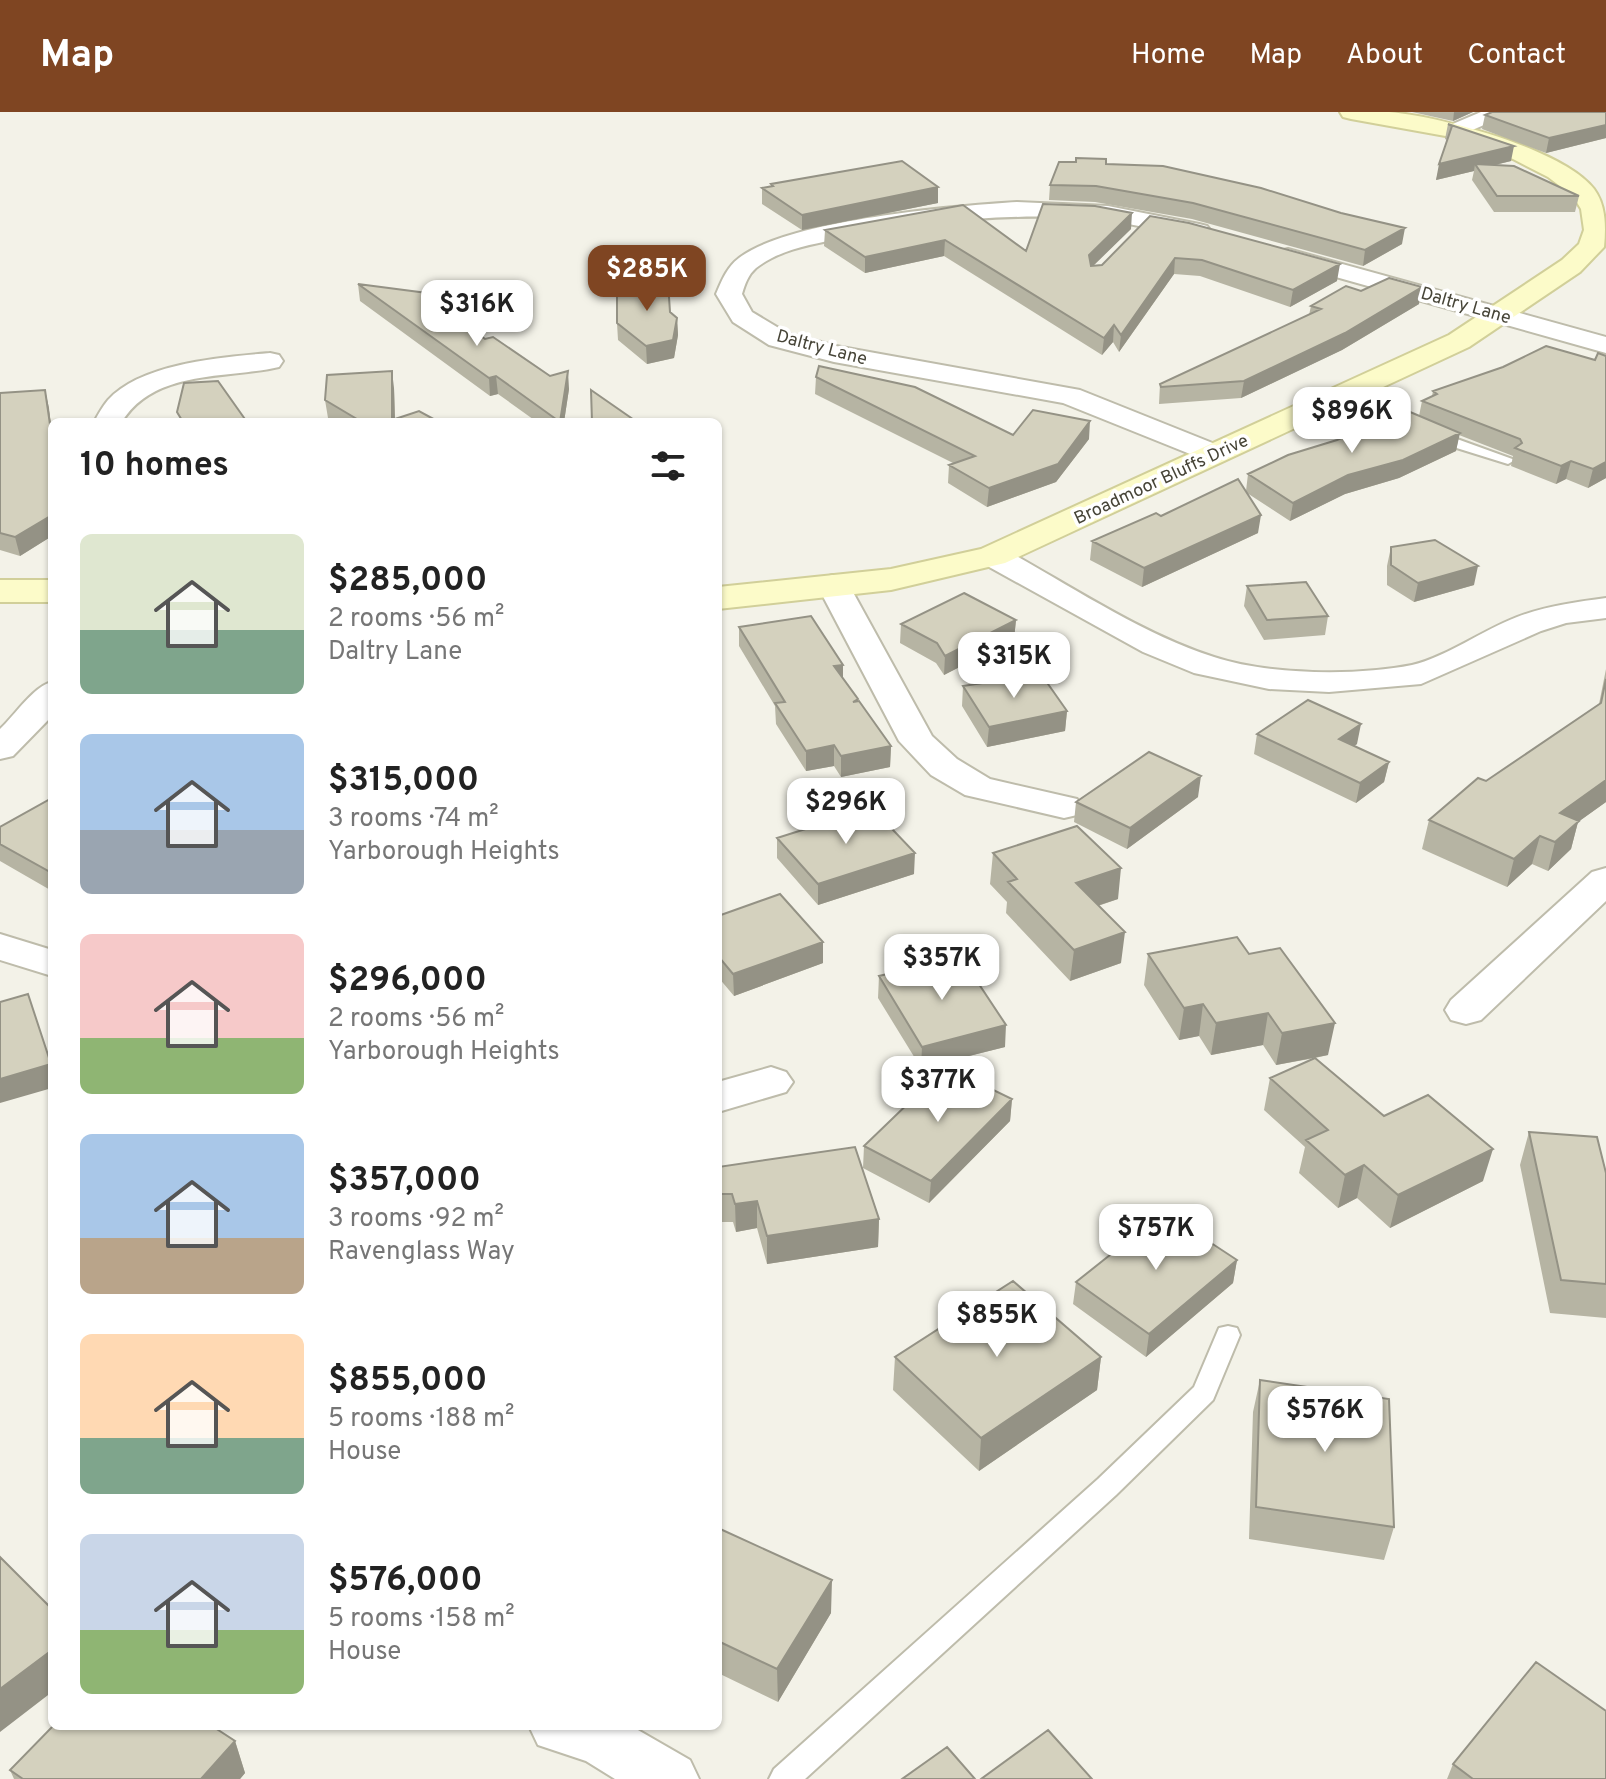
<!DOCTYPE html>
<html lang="en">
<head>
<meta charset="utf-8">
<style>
  body { margin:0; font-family:Overpass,sans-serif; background:#f2f2f2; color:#222; height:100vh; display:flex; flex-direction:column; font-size:30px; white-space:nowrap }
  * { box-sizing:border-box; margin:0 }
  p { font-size:26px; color:#767676 }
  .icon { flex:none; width:44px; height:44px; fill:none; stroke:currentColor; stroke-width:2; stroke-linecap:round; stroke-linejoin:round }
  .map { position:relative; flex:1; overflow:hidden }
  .details { position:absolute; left:48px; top:306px; width:674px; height:1312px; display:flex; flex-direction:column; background:#fff; border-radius:12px; box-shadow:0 2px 6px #0004 }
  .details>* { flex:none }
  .price { position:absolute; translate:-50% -68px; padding:0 18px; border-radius:16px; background:#fff; color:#222; font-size:26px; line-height:52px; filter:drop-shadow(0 2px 4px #0008) }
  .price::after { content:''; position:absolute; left:50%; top:48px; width:24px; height:18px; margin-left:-12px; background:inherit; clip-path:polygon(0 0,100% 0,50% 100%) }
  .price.active { background:#7f4522; color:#fff }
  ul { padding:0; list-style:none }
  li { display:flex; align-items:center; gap:24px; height:200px; padding:0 32px }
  li span { display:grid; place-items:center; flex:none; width:224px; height:160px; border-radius:12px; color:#555 }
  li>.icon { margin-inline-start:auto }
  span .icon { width:96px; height:96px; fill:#fffc; stroke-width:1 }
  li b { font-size:34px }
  h2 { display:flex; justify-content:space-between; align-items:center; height:96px; padding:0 32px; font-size:34px }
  header { display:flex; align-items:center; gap:48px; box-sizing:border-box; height:112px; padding:0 40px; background:#7f4522; color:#fff }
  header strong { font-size:38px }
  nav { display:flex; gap:44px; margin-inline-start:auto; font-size:28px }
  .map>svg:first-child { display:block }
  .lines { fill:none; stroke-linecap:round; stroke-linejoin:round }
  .lane-casing { stroke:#bebcab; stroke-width:4 }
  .street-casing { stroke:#bebcab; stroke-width:4 }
  .secondary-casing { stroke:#d1cf99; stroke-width:4 }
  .lane { fill:#fff; fill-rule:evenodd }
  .street { fill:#fff; fill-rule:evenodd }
  .secondary { fill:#fcfbc9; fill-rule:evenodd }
  .wall { fill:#b6b4a3 }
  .shaded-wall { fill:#949285 }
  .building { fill:#d4d1be; stroke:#949285; stroke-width:2 }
  .labels { text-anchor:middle; stroke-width:7; stroke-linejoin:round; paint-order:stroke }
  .far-street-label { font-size:18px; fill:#464437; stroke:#fff }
</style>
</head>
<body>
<header>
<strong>Map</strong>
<nav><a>Home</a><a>Map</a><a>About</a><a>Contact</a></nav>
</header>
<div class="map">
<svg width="1606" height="1667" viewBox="0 0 1606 1667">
  <rect width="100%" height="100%" fill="#f3f2e8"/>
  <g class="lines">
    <g class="lane-casing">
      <path id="lane" d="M1345,278L1457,327L1515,348L1508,352L1447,333L1340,285V279Z
        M1228,1214L1237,1216L1240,1223L1213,1288L1116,1383L805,1667H769L774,1657L1098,1367L1194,1275L1219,1216Z"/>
    </g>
    <g class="street-casing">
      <path id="street" d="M1481,0H1508L1505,4L1456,25L1445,19L1448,14Z
        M1017,90L1108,94L1199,112L1207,114L1211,119L1207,124C1190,128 1129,110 1105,108C1017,99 930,109 843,126C814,132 780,137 756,156C748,163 745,172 742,182L752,200L787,221L836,234L1080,278L1225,336L1229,342L1225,348L1215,351L1205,348L1063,291L834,250L769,233L733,210L716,182C722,168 727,155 739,146C788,108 953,94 1017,90Z
        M1288,137L1606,225V241L1279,149L1276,144L1279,139Z
        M270,241L279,243L283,249L279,255C228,267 154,257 122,310H94C98,303 102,295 108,288C141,251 223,245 270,241Z
        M993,435L1004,437C1071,474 1142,522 1214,545C1268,563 1357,564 1412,553C1444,546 1485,517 1517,505C1546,494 1576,490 1606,486V506L1566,511L1541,519L1421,572L1329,580L1269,577L1194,561L1143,540L982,451L977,444L982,437Z
        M833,463L844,466L849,473L932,624L957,647L990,667L1077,687L1082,695L1077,703L1064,706L965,683L931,663L899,629L817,473L822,466Z
        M52,570V604L13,644L0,647V617C15,603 34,574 52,570Z
        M1606,756V789L1481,908L1466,912L1451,908L1445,898L1451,888L1592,760Z
        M0,822L52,838V864L0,848Z
        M771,955L786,960L793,970L786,980L718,1000V970Z
        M529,1614H631L690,1648L699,1667H615L586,1649L538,1633Z"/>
    </g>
    <g class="secondary-casing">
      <path id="secondary" d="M1340,0C1356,0 1373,0 1389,0C1439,4 1563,37 1594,77C1606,93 1606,115 1604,135L1580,160L1469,235L1005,451L891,478L718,497V475L891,457L981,437L1449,223L1562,148L1579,132L1584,118L1581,97L1573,84L1548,65L1513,47L1451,25L1351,7L1343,5Z
        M0,468H52V490H0Z"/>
    </g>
    <use href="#lane" class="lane"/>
    <use href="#street" class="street"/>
    <use href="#secondary" class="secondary"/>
  </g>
  <path class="wall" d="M1412,0H1473L1453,9Z
    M1606,0V26L1546,41L1482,17L1485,3Z
    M1448,12L1511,49L1495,53L1579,84L1575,100H1494L1472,68L1474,59L1436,68L1447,28L1445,27Z
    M1106,52L1402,132L1363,154L1192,107L1095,90L1049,88L1050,73Z
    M771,72L938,91L802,118L762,92V76L771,74Z
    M963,93L1026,139L1131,117L1093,153H1102L1150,104L1337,169L1290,195L1200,164L1174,162L1119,240L1113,230L1102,243L944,144L865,161L824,134L825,118Z
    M358,172L485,227L569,277L564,310H537L498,282L490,284L360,189Z
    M1361,179L1419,192L1342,238L1241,286L1159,292L1160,272L1309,203L1311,194Z
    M670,200L677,206L678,223L674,246L647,252L618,228L617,211Z
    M1606,244V366L1588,376L1566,367L1556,372L1511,354L1513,344L1459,323L1456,339L1399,366L1345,382L1290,409L1247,381L1258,421L1142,475L1090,448L1092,429L1161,404L1246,379L1248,362L1419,304L1422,289L1432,284L1433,279L1595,248Z
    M816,265L1013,323L1089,327L1056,370L987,395L948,371L949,353L953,351L815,282Z
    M394,276L395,307L439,310H335L328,306L325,288Z
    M45,278L52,315V424L20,444L0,438V281Z
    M1391,435L1474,473L1414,490L1387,473V454Z
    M1247,474L1328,504L1325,523L1264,528L1244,494Z
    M1016,508L1014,527L944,563L936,551L900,531L901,512Z
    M739,515L843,567L858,589L891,634L890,655L841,665L834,654L806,659L776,612L775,594L739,534Z
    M1606,557V690L1578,710L1571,737L1548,759L1532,752L1507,775L1422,737L1429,708L1599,592Z
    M963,574L1067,599L1065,619L987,635L962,594Z
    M1257,622L1357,632L1354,634L1389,650L1384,670L1356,691L1254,642Z
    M1198,685L1127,737L1074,710L1076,690Z
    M52,686V779L0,749V715Z
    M777,726L914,762L818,793L777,746Z
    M993,741L1118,787L1098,794L1121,851L1070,869L1006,801L1007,790L990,772Z
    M718,804L823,851L734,884L718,865Z
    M1148,842H1249L1328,943L1315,946L1384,1004L1483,1069L1390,1116L1357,1086L1338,1096L1299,1061L1305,1035L1264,998L1270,966L1315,946L1276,953L1263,933L1211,943L1199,924L1179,928L1144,873Z
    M879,864L1005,935L921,956L878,886Z
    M1012,987L1010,1009L929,1091L863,1056L864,1034Z
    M1529,1020L1606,1061V1206L1550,1201L1520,1053Z
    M718,1055L879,1107L878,1135L767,1152L757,1116L736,1120L733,1110H718Z
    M1237,1148L1233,1171L1146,1245L1073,1192L1076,1170Z
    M895,1245H1101L1097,1278L979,1359L893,1278Z
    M1260,1268L1394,1415L1384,1448L1249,1427L1253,1300Z
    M718,1416L831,1501L778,1590L718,1561Z
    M235,1629L245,1661L240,1667H14L10,1658Z
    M1453,1652L1606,1667H1447Z"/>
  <path class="shaded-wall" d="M1454,0H1473L1453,9Z
    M1606,13V26L1546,41L1549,26Z
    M1514,34L1511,49L1478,57L1475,52L1474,59L1436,68L1439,52Z
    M938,75V91L802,118V103Z
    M1132,101L1131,117L1088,159L1089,143Z
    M1405,116L1402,132L1363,154L1365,138Z
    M945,128L944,144L865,161V145Z
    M1175,146L1174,162L1119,240L1121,223Z
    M1340,152L1337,169L1290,195L1293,178Z
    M1422,175L1419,192L1342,238L1241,286L1244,269Z
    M677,206L678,223L674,246L647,252L646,234Z
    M1114,213L1113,230L1102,243L1104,226Z
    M392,259L394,276L395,310H393Z
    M568,259L569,277L564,310H560Z
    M496,264L498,282L490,284L489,266Z
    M45,278L49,296L52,328Z
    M1090,309L1089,327L1056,370L987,395L989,376Z
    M1460,321L1456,339L1399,366L1345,382L1290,409L1293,391L1348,363Z
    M1571,349L1566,367L1556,372L1561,354Z
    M1606,350V366L1588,376L1593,357Z
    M52,403V424L20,444L15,425Z
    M1261,403L1258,421L1142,475L1144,456Z
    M1478,454L1474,473L1414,490L1418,471Z
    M1016,508L1014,527L944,563L945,544Z
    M843,553V572L834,554Z
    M1067,599L1065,619L987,635L989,615Z
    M1361,612L1357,632L1335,647L1339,627Z
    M834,633V654L806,659V639Z
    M891,634L890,655L841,665V644Z
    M1389,650L1384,670L1356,691L1360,671Z
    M1201,664L1198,685L1127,737L1130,716Z
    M1606,668V690L1578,710L1571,737L1548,759L1555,730L1560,701Z
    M1540,724L1532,752L1507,775L1514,747Z
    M915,741L914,762L818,793V772Z
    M1121,756L1118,787L1072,802L1076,771Z
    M1125,820L1121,851L1070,869L1074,838Z
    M823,830V851L734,884L733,862Z
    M1203,892L1199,924L1179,928L1184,896Z
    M1268,901L1263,933L1211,943L1216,911Z
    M1335,911L1328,943L1276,953L1282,921Z
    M1006,913L1005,935L921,956L922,935Z
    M51,952L52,976L0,991V967Z
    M1012,987L1010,1009L929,1091L931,1069Z
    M1493,1037L1483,1069L1390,1116L1398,1083Z
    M1364,1053L1357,1086L1338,1096L1345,1063Z
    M757,1089V1116L736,1120L735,1092Z
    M879,1107L878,1135L767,1152V1124Z
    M1237,1148L1233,1171L1146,1245L1149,1222Z
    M1101,1245L1097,1278L979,1359L981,1326Z
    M832,1468L831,1501L778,1590L777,1557Z
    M52,1538V1580L0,1620V1577Z
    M235,1629L245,1661L240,1667H201Z"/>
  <path class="building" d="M1492,0H1606V13L1549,26L1485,3Z
    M1448,12L1514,34L1439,52L1452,14Z
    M1076,46L1106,47V52L1163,54L1261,76L1341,101L1405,116L1365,138L1193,91L1096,74L1050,73L1059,50H1076Z
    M902,49L938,75L802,103L762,76L773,74L771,72Z
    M1475,52L1514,54L1579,84H1497Z
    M1043,92L1095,94L1132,101L1089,143L1091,154L1102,153L1150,104L1189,111L1340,152L1293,178L1202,148L1175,146L1121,223L1114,213L1104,226L945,128L865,145L825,118L963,93L1026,139Z
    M1389,166L1422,175L1345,221L1244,269L1161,275L1160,272L1321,197L1311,194L1346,174L1361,179Z
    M668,170L670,200L677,206L673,228L646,234L617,211V177Z
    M358,172L427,181L485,227L493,225L550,264L568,259L560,310L496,264L489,266Z
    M1546,234L1595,248L1598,241L1606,244V350L1593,357L1571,349L1561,354L1515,336L1522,331L1520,327L1422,289L1437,282L1433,279L1503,255Z
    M819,254L915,275L1013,323L1033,298L1090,309L1058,352L989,376L949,353L975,344L816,265Z
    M392,259V308L419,299L439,310H362L325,288L327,263Z
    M218,269L247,310H183L177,300L184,271Z
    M45,278L52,326V403L15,425L0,421V281Z
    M591,278L637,310H592Z
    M1403,297L1460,321L1403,348L1348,363L1293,391L1248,362L1288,343L1337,328Z
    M1238,367L1261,403L1144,456L1092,429L1156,401L1161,404Z
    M1435,428L1478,454L1418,471L1391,453V435Z
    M1306,470L1328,504L1267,508L1247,474Z
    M964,481L1016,508L945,544L937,531L901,512Z
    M811,504L843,553L834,554L858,587L853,590L859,589L891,634L841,644L834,633L806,639L775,591L785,590L739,515Z
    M1041,562L1067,599L989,615L963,574Z
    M1606,567V668L1560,701L1579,709L1555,730L1540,724L1514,747L1429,708L1478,666L1486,669L1601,591Z
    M1308,588L1361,612L1339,627L1389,650L1360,671L1257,622Z
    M1149,640L1201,664L1130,716L1076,690Z
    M52,686V761L0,732V715Z
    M872,696L915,741L818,772L777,726Z
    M1077,714L1121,756L1076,771L1125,820L1074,838L1008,770L1017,767L993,741Z
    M780,782L823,830L733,862L718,844V804Z
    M1237,825L1249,842L1280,836L1335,911L1282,921L1268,901L1216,911L1203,892L1184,896L1148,842Z
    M961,845L1006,913L922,935L879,864Z
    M28,882L51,952L0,967V890Z
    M1315,946L1384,1004L1428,983L1493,1037L1398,1083L1364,1053L1345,1063L1306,1028L1328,1018L1270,966Z
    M946,955L1012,987L931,1069L864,1034Z
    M1529,1020L1597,1025L1606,1061V1172L1561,1168Z
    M855,1035L879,1107L767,1124L757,1089L735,1092L732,1082H718V1055Z
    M1164,1100L1237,1148L1149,1222L1076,1170Z
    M1013,1169L1101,1245L981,1326L895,1245Z
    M1260,1268L1389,1287L1394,1415L1256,1395Z
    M718,1416L832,1468L777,1557L718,1529Z
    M0,1445L52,1497V1538L0,1577Z
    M1536,1550L1606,1599V1667H1473L1453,1652Z
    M53,1614H212L235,1629L201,1667H23L10,1658Z
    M1048,1618L1092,1667H981Z
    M947,1635L975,1667H902Z"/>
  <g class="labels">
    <g class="far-street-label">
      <text transform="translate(1466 193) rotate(16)" y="6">Daltry Lane</text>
      <text transform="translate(822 235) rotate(15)" y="6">Daltry Lane</text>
      <text transform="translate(1161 367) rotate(-25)" y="6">Broadmoor Bluffs Drive</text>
    </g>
  </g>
</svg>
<b class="price active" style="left:647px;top:201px">$285K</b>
<b class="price" style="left:477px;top:236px">$316K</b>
<b class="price" style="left:1352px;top:343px">$896K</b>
<b class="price" style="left:1014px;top:588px">$315K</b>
<b class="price" style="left:846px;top:734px">$296K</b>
<b class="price" style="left:942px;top:890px">$357K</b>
<b class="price" style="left:938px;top:1012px">$377K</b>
<b class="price" style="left:1156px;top:1160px">$757K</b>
<b class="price" style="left:997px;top:1247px">$855K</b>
<b class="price" style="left:1325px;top:1342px">$576K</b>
<section class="details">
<h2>10 homes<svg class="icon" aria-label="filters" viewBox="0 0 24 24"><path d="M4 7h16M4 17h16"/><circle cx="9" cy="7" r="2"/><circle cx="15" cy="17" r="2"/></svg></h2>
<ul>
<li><span style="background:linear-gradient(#dfe7d0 60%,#7fa58c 0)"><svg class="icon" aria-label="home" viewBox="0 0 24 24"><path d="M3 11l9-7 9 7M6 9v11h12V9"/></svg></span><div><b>$285,000</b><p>2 rooms · 56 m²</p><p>Daltry Lane</p></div></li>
<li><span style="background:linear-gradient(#a9c7e8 60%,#9aa5b1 0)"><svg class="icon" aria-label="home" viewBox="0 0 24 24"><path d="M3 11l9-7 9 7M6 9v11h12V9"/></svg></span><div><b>$315,000</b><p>3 rooms · 74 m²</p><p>Yarborough Heights</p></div></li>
<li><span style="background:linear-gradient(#f6c9c9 65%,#8fb573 0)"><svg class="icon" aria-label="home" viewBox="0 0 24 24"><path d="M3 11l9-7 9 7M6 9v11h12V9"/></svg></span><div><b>$296,000</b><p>2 rooms · 56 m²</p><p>Yarborough Heights</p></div></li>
<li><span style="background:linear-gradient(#a9c7e8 65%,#b9a48a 0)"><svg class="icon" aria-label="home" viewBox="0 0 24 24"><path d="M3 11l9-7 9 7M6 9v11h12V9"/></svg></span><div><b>$357,000</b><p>3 rooms · 92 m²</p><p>Ravenglass Way</p></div></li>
<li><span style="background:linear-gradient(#ffd9b3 65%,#7fa58c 0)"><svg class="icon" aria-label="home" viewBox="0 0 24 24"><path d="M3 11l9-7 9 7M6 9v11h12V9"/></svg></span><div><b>$855,000</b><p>5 rooms · 188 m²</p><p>House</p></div></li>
<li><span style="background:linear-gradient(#c9d6e8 60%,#8fb573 0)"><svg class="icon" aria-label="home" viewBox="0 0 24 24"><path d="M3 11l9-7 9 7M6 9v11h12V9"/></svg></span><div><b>$576,000</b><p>5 rooms · 158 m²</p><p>House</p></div></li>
</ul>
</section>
</div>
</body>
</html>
